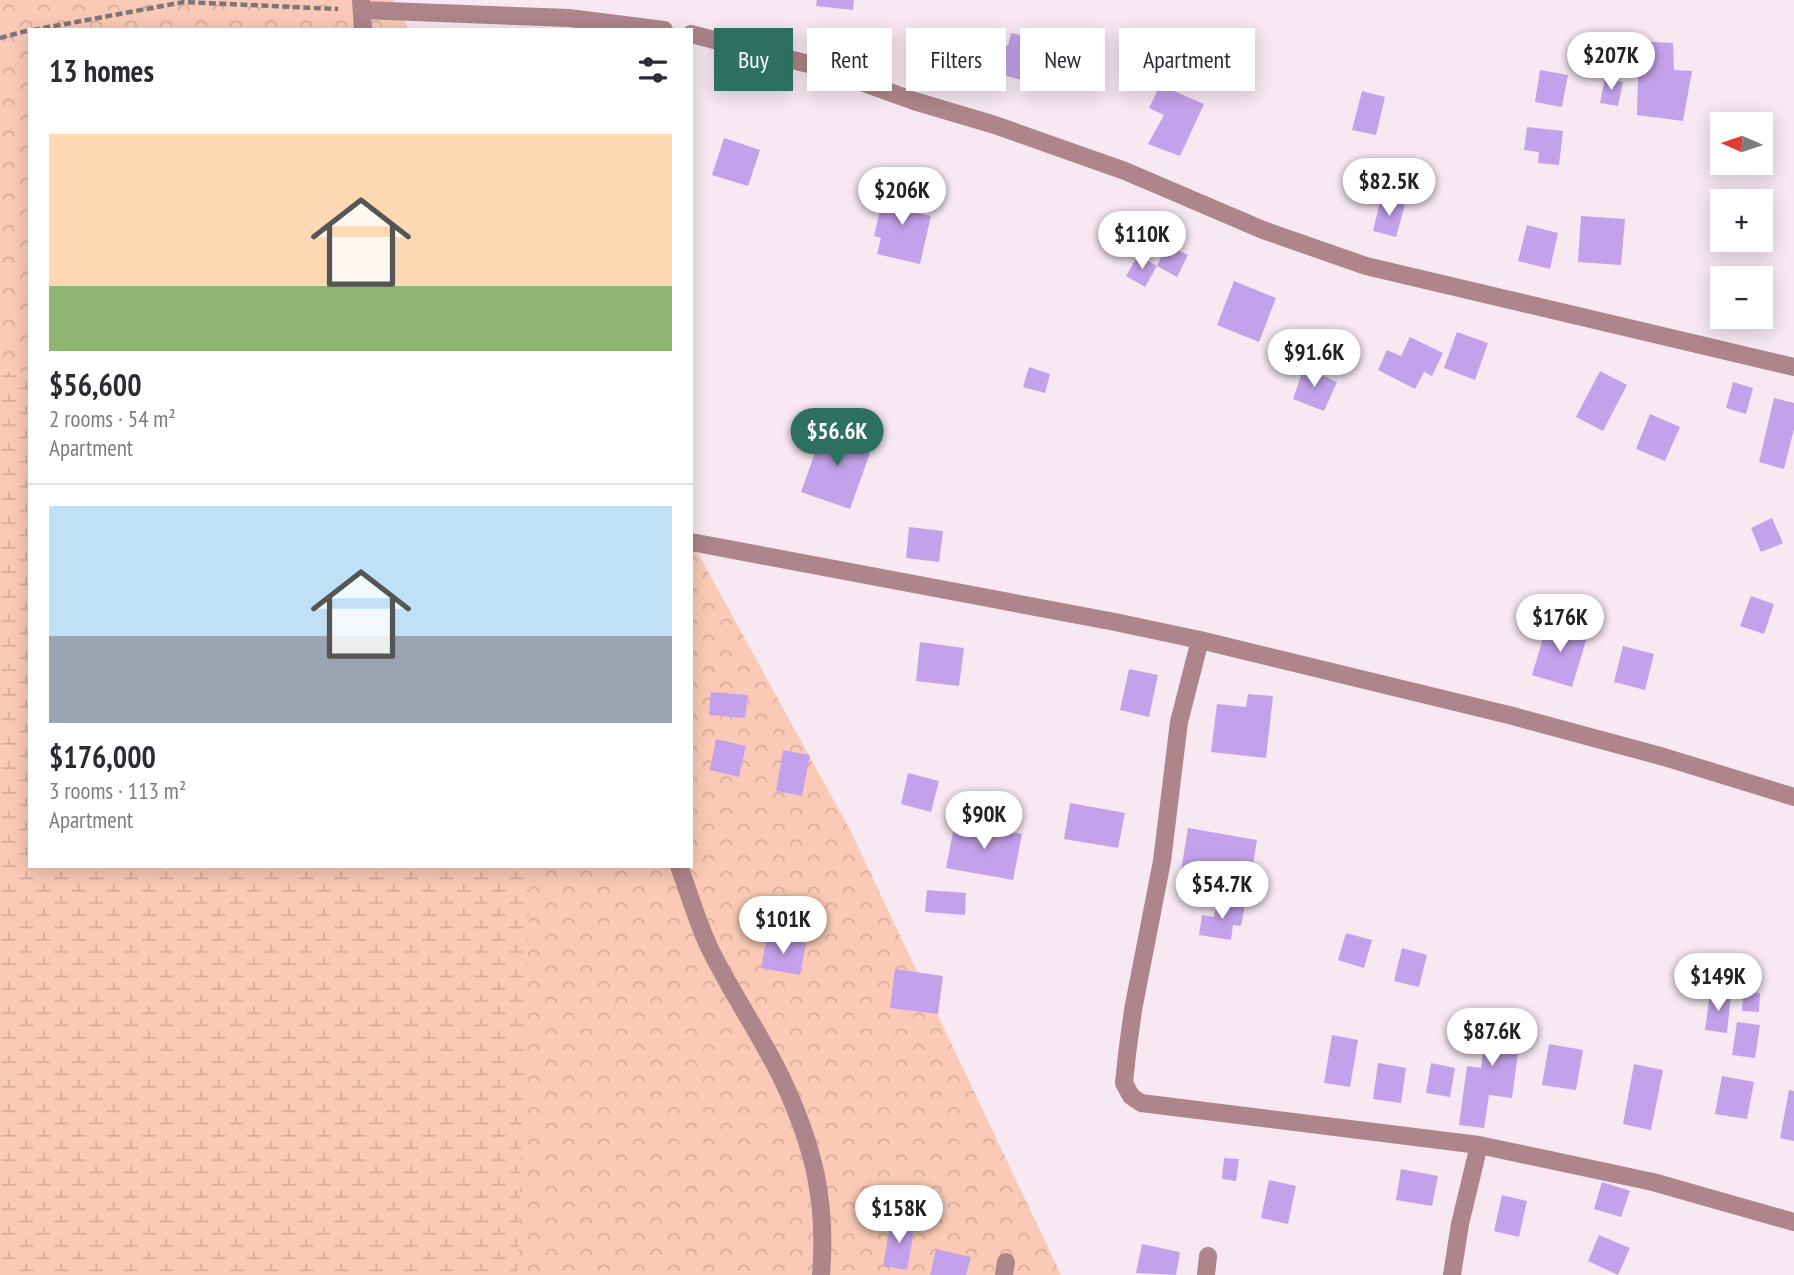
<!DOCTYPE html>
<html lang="en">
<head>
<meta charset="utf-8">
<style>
  body { margin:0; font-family:"PT Sans Narrow",sans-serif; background:#f2f2f3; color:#2b2b33; height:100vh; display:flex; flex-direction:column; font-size:26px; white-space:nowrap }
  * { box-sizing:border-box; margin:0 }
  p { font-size:23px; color:#7c7c81 }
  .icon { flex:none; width:38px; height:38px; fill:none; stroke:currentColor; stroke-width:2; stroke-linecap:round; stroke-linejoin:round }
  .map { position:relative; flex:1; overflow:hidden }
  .panel { position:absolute; left:28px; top:28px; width:665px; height:840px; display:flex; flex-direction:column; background:#fff; border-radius:0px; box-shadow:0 4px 18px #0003 }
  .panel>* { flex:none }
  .banner { position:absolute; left:714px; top:28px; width:665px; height:63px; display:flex; gap:14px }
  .needle { width:46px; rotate:273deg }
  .tools { position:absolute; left:1710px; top:112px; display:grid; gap:14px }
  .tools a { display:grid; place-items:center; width:63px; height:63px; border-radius:0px; background:#fff; box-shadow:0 4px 18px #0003; font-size:35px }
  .price { position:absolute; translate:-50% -60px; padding:0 16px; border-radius:24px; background:#fff; color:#222; font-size:23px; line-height:46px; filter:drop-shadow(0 2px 4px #0008) }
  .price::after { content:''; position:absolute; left:50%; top:42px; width:21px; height:16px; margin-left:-10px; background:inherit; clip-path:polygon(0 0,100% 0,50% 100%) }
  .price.selected { background:#2e7060; color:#fff }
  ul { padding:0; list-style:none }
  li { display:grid; align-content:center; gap:14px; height:371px; padding:0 21px }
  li+li { border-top:2px solid #e1e1e2 }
  li span { display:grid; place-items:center; height:217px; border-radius:0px; color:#555 }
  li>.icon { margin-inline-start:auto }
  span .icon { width:126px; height:126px; fill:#fffc; stroke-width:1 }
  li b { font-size:30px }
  h2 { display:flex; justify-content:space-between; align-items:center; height:84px; padding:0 21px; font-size:30px }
  .pill { padding:0 24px; border-radius:0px; background:#fff; box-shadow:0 4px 18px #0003; font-size:24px; line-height:63px }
  .pill.selected { background:#2e7060; color:#fff }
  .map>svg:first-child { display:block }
  .forest { fill:url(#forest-crowns) }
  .wetland { fill:url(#wetland-marsh) }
  .building { fill:#c4a2eb }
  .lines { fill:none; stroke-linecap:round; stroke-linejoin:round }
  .path { stroke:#7e757b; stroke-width:4.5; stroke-dasharray:7 3.5; stroke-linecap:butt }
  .street { stroke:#ad858a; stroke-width:18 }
</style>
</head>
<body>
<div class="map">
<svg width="1794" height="1275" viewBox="0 0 1794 1275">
  <defs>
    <pattern id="forest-crowns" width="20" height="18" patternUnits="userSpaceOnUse" patternTransform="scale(1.75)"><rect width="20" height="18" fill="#fbcab6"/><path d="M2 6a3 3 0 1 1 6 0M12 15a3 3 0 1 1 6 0" fill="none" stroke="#d7ad9c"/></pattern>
    <pattern id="wetland-marsh" width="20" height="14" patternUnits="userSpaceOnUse" patternTransform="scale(1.75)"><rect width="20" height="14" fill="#fbcab6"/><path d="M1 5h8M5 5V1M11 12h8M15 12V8" fill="none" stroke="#d7ad9c"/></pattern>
  </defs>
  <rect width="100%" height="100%" fill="#f7e8f2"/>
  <path class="forest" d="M0,0H393L409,30H30V866H691V541L849,828L1061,1275H0Z"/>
  <path class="wetland" d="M0,371L30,373V866H531L517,1275H0Z"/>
  <path class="building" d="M817,0H854L853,10L816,6Z
    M1011,33L1035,38L1022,80L988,71L997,43L1008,46Z
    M1046,37L1065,42L1052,85L1033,81Z
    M1639,41L1673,43L1674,70L1692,71L1683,121L1637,115Z
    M1540,70L1568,75L1562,107L1535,102Z
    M1605,78L1623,82L1618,106L1600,103Z
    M1160,85L1204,104L1180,156L1148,144L1164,115L1149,108Z
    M1362,91L1385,97L1376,135L1352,130Z
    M1527,127L1563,131L1559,165L1538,163L1539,152L1524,150Z
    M724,138L760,150L748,186L712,175Z
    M885,189L920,197L916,213L931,216L920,264L877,254L881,238L874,236Z
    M1381,198L1405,205L1396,237L1373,231Z
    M1581,216L1625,219L1621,265L1578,262Z
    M1527,225L1558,233L1550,269L1518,261Z
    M1167,245L1188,255L1177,277L1157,266Z
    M1138,255L1157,266L1145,287L1126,276Z
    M1234,281L1276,298L1259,342L1217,325Z
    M1457,332L1488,343L1475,380L1444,368Z
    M1410,337L1443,353L1432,376L1424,372L1415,389L1378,370L1387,350L1401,356Z
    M1029,367L1050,374L1045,393L1023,387Z
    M1304,367L1337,382L1324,411L1293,399Z
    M1600,371L1627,385L1603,431L1576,417Z
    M1733,382L1753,388L1746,414L1726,408Z
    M1774,398L1794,403V429L1784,469L1759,462Z
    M1650,414L1680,427L1665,461L1636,449Z
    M845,424L866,431L859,449L870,453L850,509L801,492L822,433L840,439Z
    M1772,518L1783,543L1761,552L1751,528Z
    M909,527L943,531L939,562L906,558Z
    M1751,596L1774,604L1764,634L1740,626Z
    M1548,622L1588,634L1572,687L1532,675Z
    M920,642L964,648L959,686L916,681Z
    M1623,646L1654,654L1645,690L1614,682Z
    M1129,669L1158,675L1149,717L1120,710Z
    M711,692L748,695L745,718L709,715Z
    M1248,694L1273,696L1266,758L1211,752L1217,704L1246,707Z
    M716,739L746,746L739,777L710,770Z
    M783,750L810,755L802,796L776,791Z
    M908,773L939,781L931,812L901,804Z
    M1070,803L1125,813L1118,848L1064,839Z
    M955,822L1022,834L1013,880L946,868Z
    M1188,828L1257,840L1251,877L1233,874L1229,892L1179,883Z
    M927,890L966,893L965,915L925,912Z
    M1217,900L1245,905L1241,926L1233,925L1231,940L1199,935L1202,915L1214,917Z
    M1346,933L1372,940L1364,968L1338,960Z
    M767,936L806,943L800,975L761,968Z
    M1402,948L1427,955L1419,987L1394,981Z
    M895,969L943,976L938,1014L890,1008Z
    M1743,992L1760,993L1759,1012L1742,1011Z
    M1710,993L1731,995L1727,1033L1705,1030Z
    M1489,1010L1523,1015L1512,1098L1489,1095L1484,1128L1459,1125L1467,1066L1481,1068Z
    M1737,1022L1760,1025L1755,1058L1732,1055Z
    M1332,1035L1358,1040L1350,1087L1324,1083Z
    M1549,1044L1583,1050L1576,1090L1542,1085Z
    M1378,1063L1406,1068L1401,1103L1373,1099Z
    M1431,1063L1455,1068L1450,1097L1426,1093Z
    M1634,1064L1663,1070L1651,1130L1623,1124Z
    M1722,1076L1754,1082L1747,1119L1715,1114Z
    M1789,1090L1794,1091V1141L1780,1138Z
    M1224,1158L1239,1159L1236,1181L1222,1179Z
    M1401,1169L1438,1176L1432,1206L1396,1200Z
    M1269,1180L1296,1186L1288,1224L1261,1218Z
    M1602,1182L1630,1191L1621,1217L1594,1209Z
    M1502,1195L1527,1201L1519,1237L1494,1231Z
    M891,1219L915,1223L907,1270L883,1266Z
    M1599,1235L1630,1248L1618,1275L1588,1261Z
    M1142,1244L1180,1252L1176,1275L1136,1273Z
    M936,1249L971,1257L966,1275H930Z"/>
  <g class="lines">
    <path class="path" d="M33,30L184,2L338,9
      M0,38L30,30"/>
    <path class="street" d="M361,0L363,30
      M362,10L569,18L664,30
      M691,34L820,67L914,101L995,125L1125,171L1263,230L1366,266L1794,367
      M691,542L1115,622L1200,640L1509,715L1664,757L1794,797
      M1200,640L1179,722L1162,861L1133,1010L1127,1054L1124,1083L1131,1096L1141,1103L1479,1145L1653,1182L1794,1222
      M679,866C689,893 697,921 709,947C731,993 762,1036 784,1083C814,1148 827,1203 821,1275
      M1004,1275L1006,1262
      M1206,1275L1208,1256
      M1452,1275L1460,1224L1479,1145"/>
  </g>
</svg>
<div class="tools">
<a><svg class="needle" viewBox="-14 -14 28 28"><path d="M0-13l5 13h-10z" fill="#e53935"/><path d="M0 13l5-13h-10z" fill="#7c7c81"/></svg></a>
<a>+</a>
<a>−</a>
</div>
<b class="price" style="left:1611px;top:92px">$207K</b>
<b class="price" style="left:1389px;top:218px">$82.5K</b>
<b class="price" style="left:902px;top:227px">$206K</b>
<b class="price" style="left:1142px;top:271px">$110K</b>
<b class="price" style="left:1314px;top:389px">$91.6K</b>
<b class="price selected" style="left:837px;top:468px">$56.6K</b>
<b class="price" style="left:1560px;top:654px">$176K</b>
<b class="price" style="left:984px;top:851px">$90K</b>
<b class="price" style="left:1222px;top:921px">$54.7K</b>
<b class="price" style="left:783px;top:956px">$101K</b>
<b class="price" style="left:1718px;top:1013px">$149K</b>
<b class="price" style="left:1492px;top:1068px">$87.6K</b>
<b class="price" style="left:899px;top:1245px">$158K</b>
<div class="banner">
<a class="pill selected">Buy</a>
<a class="pill">Rent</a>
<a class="pill">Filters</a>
<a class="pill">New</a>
<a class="pill">Apartment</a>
</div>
<section class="panel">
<h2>13 homes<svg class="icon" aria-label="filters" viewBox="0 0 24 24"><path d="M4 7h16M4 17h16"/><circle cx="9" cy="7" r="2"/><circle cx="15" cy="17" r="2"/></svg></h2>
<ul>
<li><span style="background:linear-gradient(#ffd9b3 70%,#8fb573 0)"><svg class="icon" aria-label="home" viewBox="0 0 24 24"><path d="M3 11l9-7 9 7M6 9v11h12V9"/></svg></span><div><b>$56,600</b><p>2 rooms · 54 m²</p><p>Apartment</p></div></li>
<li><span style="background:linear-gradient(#bfe0f5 60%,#9aa5b1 0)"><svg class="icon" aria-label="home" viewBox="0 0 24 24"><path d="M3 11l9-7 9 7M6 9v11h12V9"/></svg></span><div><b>$176,000</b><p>3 rooms · 113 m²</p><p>Apartment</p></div></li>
</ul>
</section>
</div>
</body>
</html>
